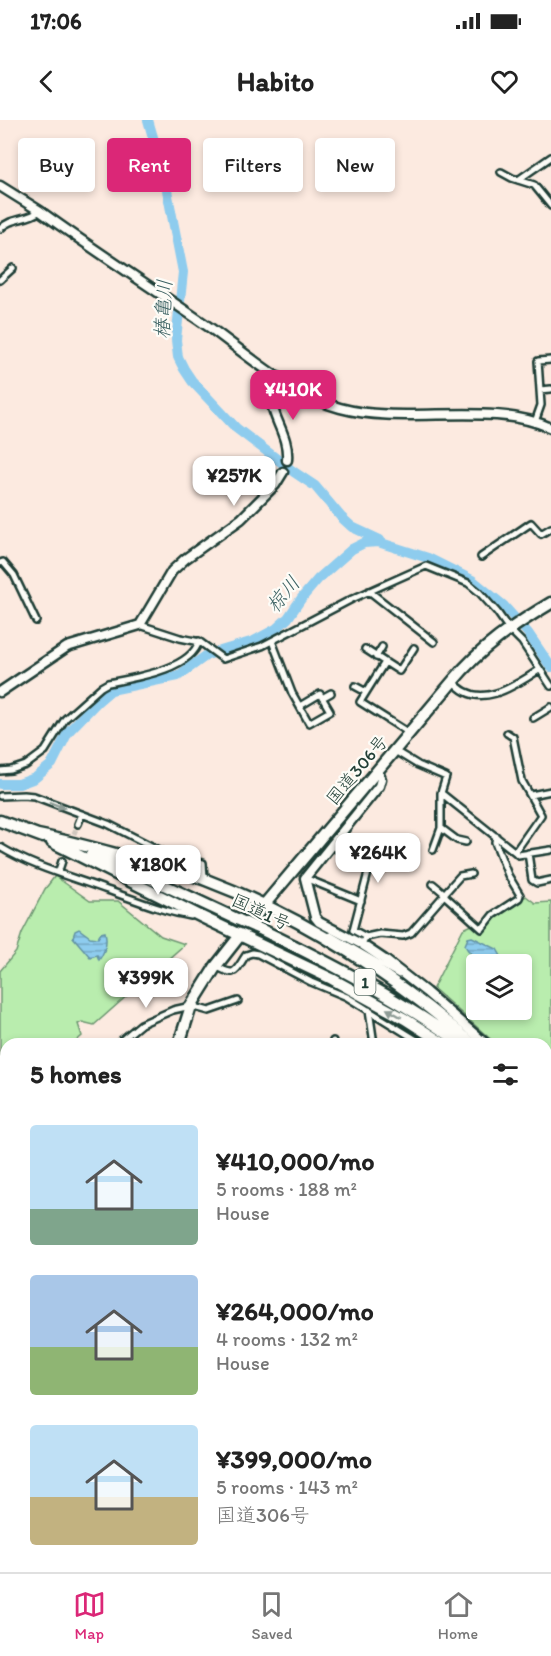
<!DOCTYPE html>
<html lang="en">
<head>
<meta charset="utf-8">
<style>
  body { margin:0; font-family:Itim,"Klee One",sans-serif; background:#f6f6f6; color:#222; height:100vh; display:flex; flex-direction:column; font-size:22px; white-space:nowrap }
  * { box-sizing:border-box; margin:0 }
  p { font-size:20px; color:#767676 }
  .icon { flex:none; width:33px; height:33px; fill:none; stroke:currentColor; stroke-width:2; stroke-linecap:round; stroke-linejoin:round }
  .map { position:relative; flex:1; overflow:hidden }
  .drawer { position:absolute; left:0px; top:918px; width:552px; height:534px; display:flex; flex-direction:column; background:#fff; border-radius:18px 18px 0 0; box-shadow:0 3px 9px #0003 }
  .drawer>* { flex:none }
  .guide { position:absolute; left:18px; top:18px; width:516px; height:54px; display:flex; gap:12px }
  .fabs { position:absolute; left:466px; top:834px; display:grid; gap:12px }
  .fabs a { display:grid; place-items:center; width:66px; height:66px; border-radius:6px; background:#fff; box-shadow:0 3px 9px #0003; font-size:30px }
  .price { position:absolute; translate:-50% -51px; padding:0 14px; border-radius:12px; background:#fff; color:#222; font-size:20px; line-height:39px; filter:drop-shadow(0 2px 3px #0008) }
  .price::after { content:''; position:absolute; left:50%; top:36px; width:18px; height:14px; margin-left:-9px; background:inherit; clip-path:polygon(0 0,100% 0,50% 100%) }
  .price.selected { background:#db2777; color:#fff }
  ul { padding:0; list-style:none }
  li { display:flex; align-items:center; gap:18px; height:150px; padding:0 30px }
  li span { display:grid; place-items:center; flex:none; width:168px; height:120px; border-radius:6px; color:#555 }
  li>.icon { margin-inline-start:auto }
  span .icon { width:72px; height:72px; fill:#fffc; stroke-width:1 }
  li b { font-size:26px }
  h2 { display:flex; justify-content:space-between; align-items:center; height:72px; padding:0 30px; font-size:26px }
  .chip { padding:0 21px; border-radius:6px; background:#fff; box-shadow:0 3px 9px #0003; font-size:21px; line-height:54px }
  .chip.selected { background:#db2777; color:#fff }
  .status { display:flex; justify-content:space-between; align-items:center; height:42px; padding:0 30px; background:#fff; direction:ltr }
  .status svg { height:16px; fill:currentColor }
  header { display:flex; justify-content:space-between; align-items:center; height:78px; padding:0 30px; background:#fff; font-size:27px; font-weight:800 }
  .dock { display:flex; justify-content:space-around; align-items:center; height:84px; border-top:2px solid #e0e0e0; background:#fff; font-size:16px; color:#767676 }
  .dock a { display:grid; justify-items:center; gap:3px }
  .dock .selected { color:#db2777 }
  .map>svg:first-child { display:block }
  .green { fill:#b9edae; stroke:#6c9571; stroke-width:1.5; fill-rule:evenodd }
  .forest { fill:url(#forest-crowns); stroke:#6c9571; stroke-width:1.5 }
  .water { fill:url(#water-rules); stroke:#6293a4; stroke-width:1.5 }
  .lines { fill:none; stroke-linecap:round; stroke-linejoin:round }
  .stream { stroke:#6293a4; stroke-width:1.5 }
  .river { stroke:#8eccee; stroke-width:10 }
  .street-tunnel { stroke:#d0c7be; stroke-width:5; stroke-dasharray:5 2.5; stroke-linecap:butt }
  .street-casing { stroke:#1f3d34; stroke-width:10 }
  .secondary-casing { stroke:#1f3d34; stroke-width:13 }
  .highway-casing { stroke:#1f3d34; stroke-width:15 }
  .street { stroke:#fdfcf7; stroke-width:5 }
  .secondary { stroke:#fdfcf7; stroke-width:8 }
  .highway { stroke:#fdfcf7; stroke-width:10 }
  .highway-bridge-casing { stroke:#1f3d34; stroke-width:15; stroke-linecap:butt }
  .highway-bridge { stroke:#fdfcf7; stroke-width:10 }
  .oneway { fill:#8e9c96 }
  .labels { text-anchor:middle; stroke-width:4.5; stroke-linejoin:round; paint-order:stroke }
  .shield { fill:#fdfcf7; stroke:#62766e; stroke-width:1.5 }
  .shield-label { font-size:16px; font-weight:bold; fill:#1f3d34 }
  .street-label { font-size:18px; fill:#1f3d34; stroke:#fdfcf7 }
  .water-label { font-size:20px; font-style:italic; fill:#3b6162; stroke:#fdfcf7 }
</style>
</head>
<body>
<div class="status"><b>17:06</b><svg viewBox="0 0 49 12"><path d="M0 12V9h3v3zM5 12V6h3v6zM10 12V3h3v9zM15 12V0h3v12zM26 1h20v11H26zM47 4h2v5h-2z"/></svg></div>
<header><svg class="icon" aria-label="back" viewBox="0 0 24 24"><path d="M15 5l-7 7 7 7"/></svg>Habito<svg class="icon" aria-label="heart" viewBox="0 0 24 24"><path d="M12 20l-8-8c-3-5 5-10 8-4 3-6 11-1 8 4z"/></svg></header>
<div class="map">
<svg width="551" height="1452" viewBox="0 0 551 1452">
  <defs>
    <pattern id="forest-crowns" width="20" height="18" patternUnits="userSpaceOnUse" patternTransform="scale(1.5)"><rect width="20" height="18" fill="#b9edae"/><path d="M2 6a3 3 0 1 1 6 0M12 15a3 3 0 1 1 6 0" fill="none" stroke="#9fcc96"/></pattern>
    <pattern id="water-rules" width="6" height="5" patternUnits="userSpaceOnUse" patternTransform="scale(1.5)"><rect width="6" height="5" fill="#8eccee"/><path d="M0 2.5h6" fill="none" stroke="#73a7c2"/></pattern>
  </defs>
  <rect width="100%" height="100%" fill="#fceae0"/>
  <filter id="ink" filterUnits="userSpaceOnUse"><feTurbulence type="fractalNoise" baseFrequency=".0167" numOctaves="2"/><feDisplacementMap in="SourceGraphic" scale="12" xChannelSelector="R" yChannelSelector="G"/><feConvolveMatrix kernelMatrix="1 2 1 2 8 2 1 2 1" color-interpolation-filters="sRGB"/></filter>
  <g filter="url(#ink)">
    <path class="green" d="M55,756L90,781H118L161,816L185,824L94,905L82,902L78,904L82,916L73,924H6V994L0,997V851L16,832L22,813L45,769Z
      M526,776L535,783L551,782V968L546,964V924H496L433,868L463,809L472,805H482ZM477,844H522V890H477Z"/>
    <path class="forest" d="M0,1399L6,1400V1446H53L54,1452H0Z"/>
    <path class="water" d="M79,809L90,817L98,818L101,813L105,812C108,823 104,833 99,840L97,835L90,837L73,817L75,811Z
      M472,817L497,829L502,838L501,844H478C477,835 468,834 465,825L468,818Z"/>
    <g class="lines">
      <path class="stream" d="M0,1388L6,1389
        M71,1446L75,1452"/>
      <path class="river" d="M148,0L164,55L183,152L176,220L178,237L184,249L192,261L236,308L294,352L315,366L341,397L352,407L380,420
        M0,664H19L35,658L52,644L68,612L97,582L111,570L178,556L207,535L254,521L276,509L288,498L301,479L318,459L352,429L364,423L378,422L428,438L472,460L504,486L528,513L551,547"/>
      <path class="street-tunnel" d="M71,721L78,704"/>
      <g class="street-casing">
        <path id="street" d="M501,52L512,58L534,65L551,86
          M518,60L551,37
          M0,109C11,97 27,101 40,91
          M0,160L13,148
          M540,270L551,269
          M535,302L541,285L538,241L551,240
          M481,437L531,403L541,414L551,408
          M0,443L3,442L14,455L36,501
          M369,471L434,522
          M140,505L180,518L200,522L223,539L262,526L352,479L426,446L468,463L479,472L497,492L509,509L522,522L551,566
          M272,521L292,573L309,603L330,591L320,574L300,586
          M365,529L385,542L360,582L409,613
          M376,537L382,527
          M385,542L399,551L414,528
          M453,561C477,592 515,566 539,550
          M355,566L366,572
          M322,578L331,573
          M533,598L551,587
          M395,631L418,645L446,657L441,673L515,732L541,695L522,661L513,617L507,613
          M0,651L11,650L26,645L45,631L65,599L101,567L108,563C133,558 191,550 199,521
          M441,673V708L457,720L466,722
          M531,675L551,671
          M0,676L24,675L34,676L108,704L167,734L203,743L204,759
          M78,704L82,694
          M331,725L345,735L370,745L353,810L366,817L361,824
          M0,727C33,747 72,757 107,770C136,780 161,791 191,796
          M433,730L441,708
          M515,732L518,735L551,730
          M528,733L532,760L537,763L551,760
          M58,753L62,741
          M305,758L361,781
          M444,774L460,756L471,754
          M444,775L482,809L493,795L519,778L520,775L508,755L495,722L496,716
          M330,815L399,855
          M366,817L380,814L403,816L411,813L445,774L433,764
          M216,846C236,858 235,851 246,835L252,833L258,834L311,862L347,877L423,924
          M369,890L374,924
          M333,921L334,924
          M117,924L141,904L173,890L191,886L209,891L238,881
          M0,1026L6,1021
          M546,1031L551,1025
          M0,1048L6,1047
          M0,1061L6,1063
          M0,1125L6,1137
          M0,1161L6,1155
          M546,1203L551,1208
          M546,1242L551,1247
          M546,1271L551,1269
          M179,1452L184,1446
          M274,1452L278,1446
          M363,1452L368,1446"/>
      </g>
      <g class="secondary-casing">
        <path id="secondary" d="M0,66L40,91C95,131 153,168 209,207C248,235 292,275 340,288C406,306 491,280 551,308
          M278,257C258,288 290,307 287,340
          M0,572L67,527L140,505L172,451L185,439L241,399L275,365L283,352
          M378,652L381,659L379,666L305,758L315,797L319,802L361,824L385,840L426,872L486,924
          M546,972L551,976
          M0,1167L6,1172
          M0,1288L6,1293
          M546,1404L551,1409
          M188,1446L196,1452
          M338,1446L345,1452
          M219,1452L223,1446"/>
      </g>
      <g class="highway-casing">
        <path id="highway" d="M0,701L43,717
          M38,715C68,721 97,729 127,737C153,744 180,750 206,760C304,797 394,856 473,924
          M52,722L202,797L332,859L405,899L444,924
          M91,735L136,752L239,800
          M262,810C332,844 399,879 462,924
          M179,924L191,886L216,846L264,785L453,561C481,527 514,505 551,483
          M546,994L551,999
          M0,1235L6,1228"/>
      </g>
      <use href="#street" class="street"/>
      <use href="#secondary" class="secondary"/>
      <use href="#highway" class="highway"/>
      <g class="highway-bridge-casing">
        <path id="highway-bridge" d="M239,800L262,810"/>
      </g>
      <use href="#highway-bridge" class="highway-bridge"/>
    </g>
    <defs><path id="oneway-solid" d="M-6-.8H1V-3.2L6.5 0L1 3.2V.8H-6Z" transform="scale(1.5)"/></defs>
    <g class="oneway">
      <use href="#oneway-solid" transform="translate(57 685) rotate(21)"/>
      <use href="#oneway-solid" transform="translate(394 893) rotate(-150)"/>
    </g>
  </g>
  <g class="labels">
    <rect class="shield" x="354.5" y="849" width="21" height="26" rx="4.5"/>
    <g class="shield-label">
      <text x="365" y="868">1</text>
    </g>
    <g class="street-label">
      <text transform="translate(357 650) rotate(-50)" y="6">国道306号</text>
      <text transform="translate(261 792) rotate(25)" y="6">国道1号</text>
    </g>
    <g class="water-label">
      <text transform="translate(163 189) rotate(-87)" y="7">椿亀川</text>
      <text transform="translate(283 474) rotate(-50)" y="7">椋川</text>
    </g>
  </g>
</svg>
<div class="fabs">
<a><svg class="icon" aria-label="layers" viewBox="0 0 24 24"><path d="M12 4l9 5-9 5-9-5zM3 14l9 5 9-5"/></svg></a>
</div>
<b class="price selected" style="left:293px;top:301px">¥410K</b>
<b class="price" style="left:234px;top:387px">¥257K</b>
<b class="price" style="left:378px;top:764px">¥264K</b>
<b class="price" style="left:158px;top:776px">¥180K</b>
<b class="price" style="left:146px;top:889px">¥399K</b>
<div class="guide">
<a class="chip">Buy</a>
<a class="chip selected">Rent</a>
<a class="chip">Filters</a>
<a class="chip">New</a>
</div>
<section class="drawer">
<h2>5 homes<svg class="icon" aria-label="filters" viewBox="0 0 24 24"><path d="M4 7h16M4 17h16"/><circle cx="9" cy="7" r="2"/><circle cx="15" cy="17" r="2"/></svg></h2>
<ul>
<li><span style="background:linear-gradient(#bfe0f5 70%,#7fa58c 0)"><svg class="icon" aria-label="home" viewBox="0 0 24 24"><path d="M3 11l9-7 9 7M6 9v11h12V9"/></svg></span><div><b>¥410,000/mo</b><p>5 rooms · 188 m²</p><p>House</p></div></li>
<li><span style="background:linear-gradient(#a9c7e8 60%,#8fb573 0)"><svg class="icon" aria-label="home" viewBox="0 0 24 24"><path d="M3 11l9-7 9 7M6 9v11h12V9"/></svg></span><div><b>¥264,000/mo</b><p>4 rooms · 132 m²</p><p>House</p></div></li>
<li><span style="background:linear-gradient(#bfe0f5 60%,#c2b280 0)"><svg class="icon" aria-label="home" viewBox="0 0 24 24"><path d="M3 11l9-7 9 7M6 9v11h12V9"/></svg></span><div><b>¥399,000/mo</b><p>5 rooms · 143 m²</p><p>国道306号</p></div></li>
</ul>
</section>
</div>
<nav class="dock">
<a class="selected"><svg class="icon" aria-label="map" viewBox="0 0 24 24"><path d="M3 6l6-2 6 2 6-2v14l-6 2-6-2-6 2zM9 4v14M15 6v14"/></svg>Map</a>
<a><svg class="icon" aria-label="saved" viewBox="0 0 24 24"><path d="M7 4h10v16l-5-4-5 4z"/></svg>Saved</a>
<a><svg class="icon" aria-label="home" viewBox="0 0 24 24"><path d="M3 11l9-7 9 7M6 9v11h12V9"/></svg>Home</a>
</nav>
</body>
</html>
